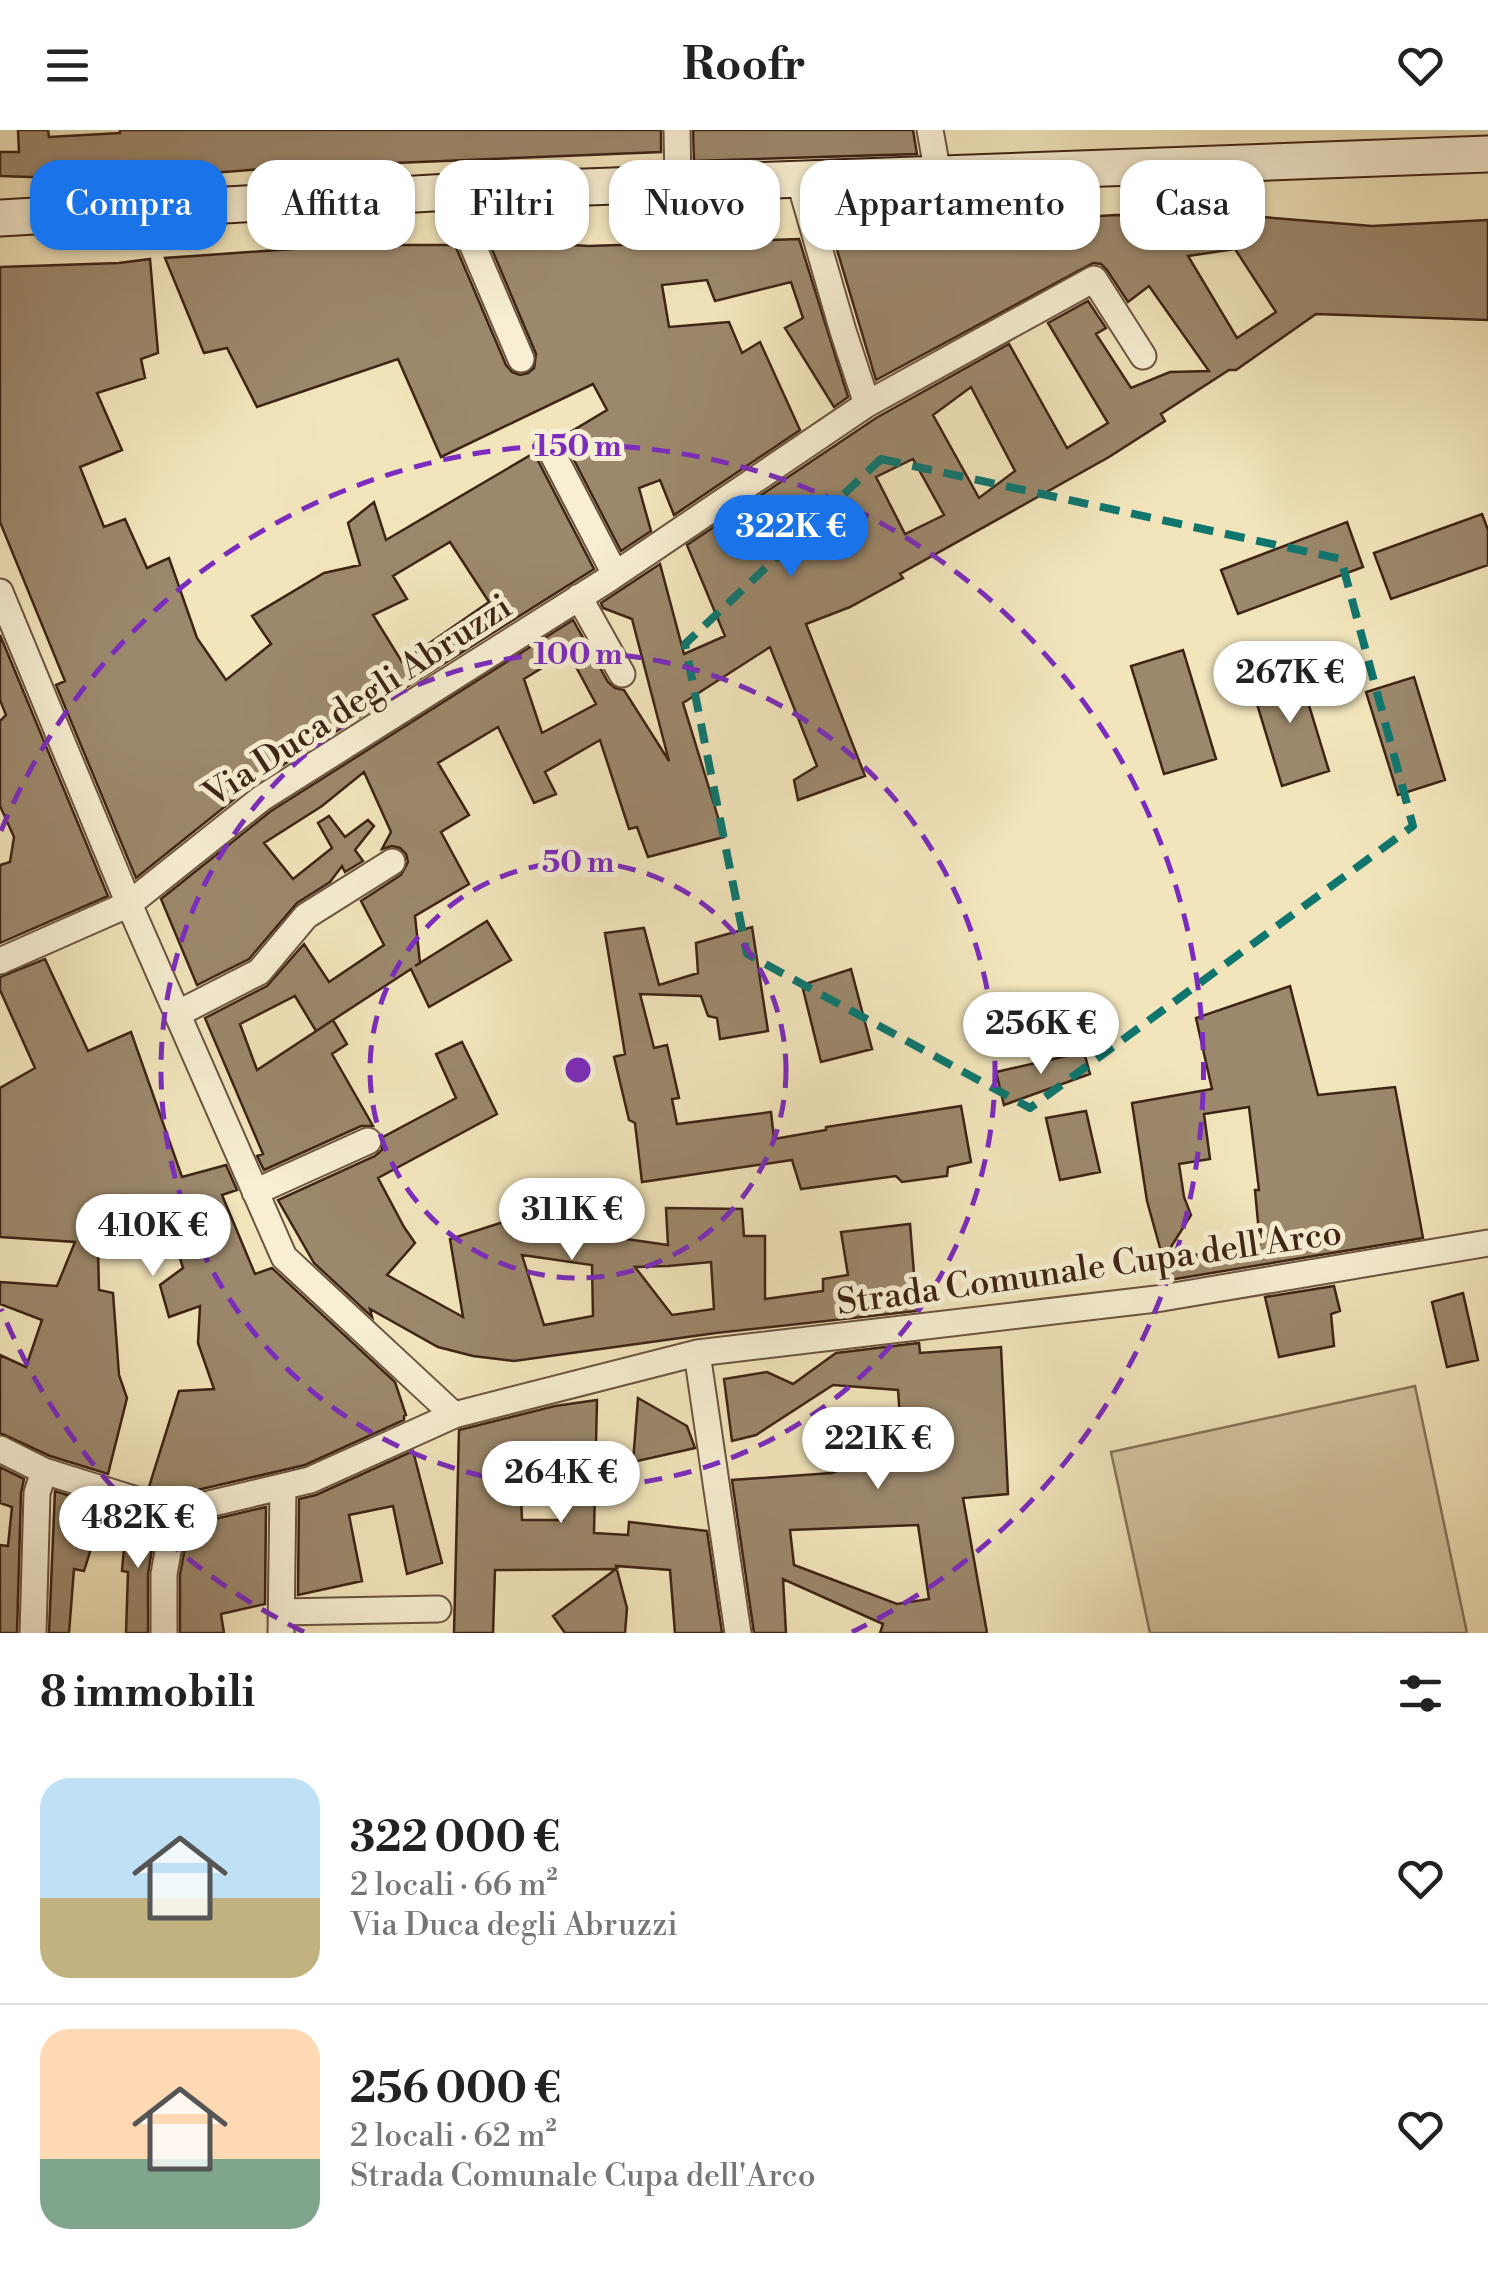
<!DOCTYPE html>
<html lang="it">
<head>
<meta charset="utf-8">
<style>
  body { margin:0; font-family:"Libre Bodoni",serif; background:#f2f2f2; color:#222; height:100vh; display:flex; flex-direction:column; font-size:38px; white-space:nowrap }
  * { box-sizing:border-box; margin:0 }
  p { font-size:32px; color:#767676 }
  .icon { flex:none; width:55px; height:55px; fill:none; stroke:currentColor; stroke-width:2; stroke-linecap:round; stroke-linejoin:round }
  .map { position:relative; height:1503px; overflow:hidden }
  .side { display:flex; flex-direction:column; background:#fff; flex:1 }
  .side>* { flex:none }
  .top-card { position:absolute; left:30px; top:30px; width:1430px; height:90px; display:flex; gap:20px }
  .price { position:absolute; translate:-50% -85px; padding:0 22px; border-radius:35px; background:#fff; color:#222; font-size:32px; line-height:65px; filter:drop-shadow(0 2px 5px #0008) }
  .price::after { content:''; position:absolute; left:50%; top:60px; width:30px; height:22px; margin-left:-15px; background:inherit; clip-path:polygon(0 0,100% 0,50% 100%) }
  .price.selected { background:#1a73e8; color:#fff }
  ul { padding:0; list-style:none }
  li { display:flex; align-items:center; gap:30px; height:250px; padding:0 40px }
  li+li { border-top:2px solid #e0e0e0 }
  li span { display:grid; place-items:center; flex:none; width:280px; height:200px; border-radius:30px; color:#555 }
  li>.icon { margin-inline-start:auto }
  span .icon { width:120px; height:120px; fill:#fffc; stroke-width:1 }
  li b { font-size:42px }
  h2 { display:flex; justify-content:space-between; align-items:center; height:120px; padding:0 40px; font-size:42px }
  .tag { padding:0 35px; border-radius:30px; background:#fff; box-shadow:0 2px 8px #0004; font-size:35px; line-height:90px }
  .tag.selected { background:#1a73e8; color:#fff }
  header { display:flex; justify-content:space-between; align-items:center; height:130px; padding:0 40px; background:#fff; font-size:45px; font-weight:700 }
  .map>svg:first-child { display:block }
  .green { fill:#d3c4a0; stroke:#88745a; stroke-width:2.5 }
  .building { fill:#9c886c; stroke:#3e2415; stroke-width:2.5; fill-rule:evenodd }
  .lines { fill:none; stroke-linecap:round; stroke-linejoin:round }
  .street-casing { stroke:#6b543f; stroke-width:29 }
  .secondary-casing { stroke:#3e2415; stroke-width:39 }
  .street { stroke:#f7eed3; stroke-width:25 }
  .secondary { stroke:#f7eed3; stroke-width:35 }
  .marked { fill:none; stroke:#0f766e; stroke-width:8; stroke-dasharray:20 12; stroke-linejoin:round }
  .ring { fill:none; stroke:#7b2cbf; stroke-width:5; stroke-dasharray:18 12 }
  .labels { text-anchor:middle; stroke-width:10; stroke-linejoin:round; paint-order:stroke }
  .street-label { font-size:35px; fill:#3e2415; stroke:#f7eed3 }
  .centre { fill:#7b2cbf; stroke:#f7eed3; stroke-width:5 }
  .ring-label { font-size:30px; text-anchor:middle; font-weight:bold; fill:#7b2cbf; stroke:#f7eed3; stroke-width:10; stroke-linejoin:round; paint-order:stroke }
</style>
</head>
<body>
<header><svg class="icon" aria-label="menu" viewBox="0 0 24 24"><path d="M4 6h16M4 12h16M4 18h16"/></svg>Roofr<svg class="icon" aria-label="heart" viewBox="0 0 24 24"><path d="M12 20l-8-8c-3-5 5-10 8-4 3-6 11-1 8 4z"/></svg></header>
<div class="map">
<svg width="1488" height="1503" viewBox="0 0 1488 1503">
  <rect width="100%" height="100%" fill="#f2e5bc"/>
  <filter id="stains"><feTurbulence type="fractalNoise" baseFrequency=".002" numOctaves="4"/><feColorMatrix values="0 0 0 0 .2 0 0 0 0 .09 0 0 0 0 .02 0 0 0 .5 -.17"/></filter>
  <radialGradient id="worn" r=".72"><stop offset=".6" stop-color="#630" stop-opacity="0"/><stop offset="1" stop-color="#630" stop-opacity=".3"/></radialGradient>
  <path class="green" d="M1415,1256L1467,1503H1150L1111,1322Z"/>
  <path class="building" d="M18,0H48L49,7L120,3V0H661V22L274,38L122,50L0,46V22H19Z
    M693,0H913L917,24L694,31Z
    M1116,85L1250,86L1372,96L1488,90V190L1316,184L1236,240H1229L1161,284L1165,291L1109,327L900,444L903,448L850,477L806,494L865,646L798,670L794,650L817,636L770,517L683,573L724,707L648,727L637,697L629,699L600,610L545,642L556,664L534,673L498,597L438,633L469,685L441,702L469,754L415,786L420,833L415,836L487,791L511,830L429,877L411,839L316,901L295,866L240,894L257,940L333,890L347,914L332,924L373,996H361L264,1040L257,1026L263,1024L205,888L267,856L304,814L329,852L384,815L361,771L401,745L408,732L406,724L400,718L392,716L382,719L391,702L364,642L322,676L264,713L293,749L332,718L318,693L329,686L345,707L368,690L374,696L355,720L363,731L345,742L342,736L330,752L297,773L249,829L197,855L161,769L271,681L573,490L608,552L615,558L624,560L669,631L632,489L603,478L601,473L660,434L684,524L725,506L687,415L876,288L1009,214L1067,318L1108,293L1048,193L1088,171L1106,198L1096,204L1131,258L1170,242L1209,241L1149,156L1128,172L1107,140L1101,134L1093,133L876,250L832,103ZM1235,119L1276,182L1237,208L1188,126ZM971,257L1015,341L979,368L933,285ZM913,329L944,385L905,404L876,347ZM568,522L596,574L542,603L524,549Z
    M799,109L848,267L834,277L785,198L803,188L791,152L715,171L707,150L662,155L669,197L729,192L742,223L760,212L800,300L674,385L660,350L639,358L651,401L621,421L562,307L607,280L593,254L441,327L398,229L257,277L227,218L204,223L165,128L350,115H455L506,235L512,242L520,245L528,243L534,238L536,224L488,110L589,116Z
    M150,129L158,223L141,229L145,248L97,263L122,320L80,337L104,397L125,389L147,438L169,428L197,508L226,550L271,514L252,486L324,443L360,435L348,393L374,372L386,410L534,323L594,439L253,654L136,748L56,555L65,551L0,392V137L119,133ZM450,412L489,472L402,532L373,485L407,469L393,446Z
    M1482,384L1488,400V435L1391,469L1374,423Z
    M1347,392L1363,437L1238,484L1221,440Z
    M0,505L108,766L0,813V735L10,732L14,707L0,676V591L6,585L0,570Z
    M1183,520L1216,629L1164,644L1131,536Z
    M1297,536L1329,641L1282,656L1250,551Z
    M1414,547L1445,650L1398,665L1366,562Z
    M752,797L768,901L720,909L717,888L708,886L701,866L640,864L654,918L667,915L679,968L672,969L677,994L771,982L774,1009L826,1000V997L961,976L971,1032L948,1037L947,1046L902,1052L896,1046L801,1059L792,1030L642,1052L635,993L629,990L614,927L625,924L605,803L644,798L659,855L698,843L696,813Z
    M45,829L88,921L131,902L182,1047L226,1035L237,1060L222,1065L255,1144L272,1138L395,1252L406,1285L404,1286V1290L305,1335L176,1365L149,1357L179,1261L214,1259L198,1213L200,1176L169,1187L160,1155L183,1138L162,1071L100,1088L113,1115L98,1121L99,1160L113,1163L119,1245L127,1268L108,1344L50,1326L0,1303V1225L26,1237L42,1190L0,1174V1152L57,1156L75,1112L0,1107V958L35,938L0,860V847Z
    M851,839L872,919L821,932L802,855Z
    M1290,856L1318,965L1395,957L1423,1108L1169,1150L1147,1071L1132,973L1212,959L1196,888ZM1249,977L1259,1060H1255L1260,1114L1230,1121L1164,1128L1191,1085L1184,1067L1179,1034L1210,1029L1204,984Z
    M462,912L497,984L378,1048L404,1097L415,1113L387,1145L463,1187L450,1109L519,1087L626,1109L668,1115L666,1078L742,1079L744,1106H765V1169L823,1161V1149L848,1145L841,1102L910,1094L917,1181L716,1203L514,1231L473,1226L438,1217L370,1179L372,1187L314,1133L278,1070L375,1026L382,1020L383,1007L456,968L436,924ZM522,1125L592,1135L593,1186L544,1195ZM711,1132L714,1179L672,1185L635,1137L668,1136Z
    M1084,922L1090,944L1004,975L996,942Z
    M1086,981L1100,1042L1060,1050L1046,988Z
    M1334,1156L1340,1181L1331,1184L1334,1216L1279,1227L1265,1167Z
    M1463,1163L1478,1230L1447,1237L1432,1172Z
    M919,1213L920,1223L1001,1217L1008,1364L963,1368L987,1503H880L883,1494L783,1449L786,1503H754L732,1350L832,1343L854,1334L853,1307L901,1301L898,1260L833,1255L756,1305L732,1311L724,1249L767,1242L793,1254L836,1223ZM918,1395L929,1469L897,1474L794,1435L790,1400Z
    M638,1268L687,1296L695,1318L633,1332Z
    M597,1270L594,1403L628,1405L629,1392L707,1401L722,1503H675L670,1440L616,1436L627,1478L625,1503H565L553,1486L616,1439L495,1440L493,1503H454L459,1300L555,1276ZM567,1316L563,1390H522L519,1320Z
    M413,1321L442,1433L407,1444L393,1376L349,1385L362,1451L298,1465L299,1369L316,1365Z
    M0,1337L24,1349L21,1363L17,1503H0V1415L8,1416L12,1377L0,1373Z
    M55,1361L104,1377L84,1441L74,1439L69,1503H49Z
    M266,1377L265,1474L221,1484L224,1503H180V1445L189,1395Z
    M127,1384L156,1393L148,1444V1503H126L128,1442L122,1441Z"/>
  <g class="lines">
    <g class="street-casing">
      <path id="street" d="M677,0L678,54
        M930,0L938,44
        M799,49L843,201L867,274
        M450,62L521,229
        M548,315L615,444
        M0,462L129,774L284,1127L454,1285
        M579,467L622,544
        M0,831L129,774L262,668L607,450L867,274L1094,149L1143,226
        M177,884L259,842L306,786L392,732
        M255,1062L368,1011
        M697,1223L738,1503
        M0,1319L44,1341L175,1382L310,1350L454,1285L697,1223L1156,1169L1488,1113
        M281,1482L438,1479
        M33,1503L37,1363L44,1341
        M164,1503V1444L175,1382
        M281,1503L283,1357"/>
    </g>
    <g class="secondary-casing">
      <path id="secondary" d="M0,88L450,62L1488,24"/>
    </g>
    <use href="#street" class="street"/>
    <use href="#secondary" class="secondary"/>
  </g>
  <path class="marked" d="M881,329L1341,429L1413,696L1030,978L747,824L685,514Z"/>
  <g class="ring">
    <circle cx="578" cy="940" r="208"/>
    <circle cx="578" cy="940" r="417"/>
    <path d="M304 1502A625 625 0 0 1 1 1179M1 701A625 625 0 1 1 852 1502"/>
  </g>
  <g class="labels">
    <g class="street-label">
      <text transform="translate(357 570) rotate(-33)" y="12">Via Duca degli Abruzzi</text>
      <text transform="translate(1089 1137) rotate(-8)" y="12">Strada Comunale Cupa dell'Arco</text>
    </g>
  </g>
  <circle cx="578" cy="940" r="15" class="centre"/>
  <g class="ring-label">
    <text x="578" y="326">150 m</text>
    <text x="578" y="534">100 m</text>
    <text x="578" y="742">50 m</text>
  </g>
  <rect width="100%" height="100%" filter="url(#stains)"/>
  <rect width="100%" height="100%" fill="url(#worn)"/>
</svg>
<b class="price selected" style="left:791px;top:450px">322K €</b>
<b class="price" style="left:1290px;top:596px">267K €</b>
<b class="price" style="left:1041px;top:947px">256K €</b>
<b class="price" style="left:572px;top:1133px">311K €</b>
<b class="price" style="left:153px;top:1149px">410K €</b>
<b class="price" style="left:878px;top:1362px">221K €</b>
<b class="price" style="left:561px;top:1396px">264K €</b>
<b class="price" style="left:138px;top:1441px">482K €</b>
<div class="top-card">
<a class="tag selected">Compra</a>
<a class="tag">Affitta</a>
<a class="tag">Filtri</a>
<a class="tag">Nuovo</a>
<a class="tag">Appartamento</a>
<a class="tag">Casa</a>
</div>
</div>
<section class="side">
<h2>8 immobili<svg class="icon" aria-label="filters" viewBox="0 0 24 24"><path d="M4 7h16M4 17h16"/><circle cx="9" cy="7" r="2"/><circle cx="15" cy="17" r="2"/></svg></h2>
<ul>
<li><span style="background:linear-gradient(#bfe0f5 60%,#c2b280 0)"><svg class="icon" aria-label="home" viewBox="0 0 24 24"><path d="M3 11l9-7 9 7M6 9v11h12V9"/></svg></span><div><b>322 000 €</b><p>2 locali · 66 m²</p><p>Via Duca degli Abruzzi</p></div><svg class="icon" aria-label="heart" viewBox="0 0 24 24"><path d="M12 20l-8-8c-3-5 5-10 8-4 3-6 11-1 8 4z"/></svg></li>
<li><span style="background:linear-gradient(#ffd9b3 65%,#7fa58c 0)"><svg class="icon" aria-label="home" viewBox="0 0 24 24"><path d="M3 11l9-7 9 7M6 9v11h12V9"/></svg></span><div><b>256 000 €</b><p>2 locali · 62 m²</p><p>Strada Comunale Cupa dell'Arco</p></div><svg class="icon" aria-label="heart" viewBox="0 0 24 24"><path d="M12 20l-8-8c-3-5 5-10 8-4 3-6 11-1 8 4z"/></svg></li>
</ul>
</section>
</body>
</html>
